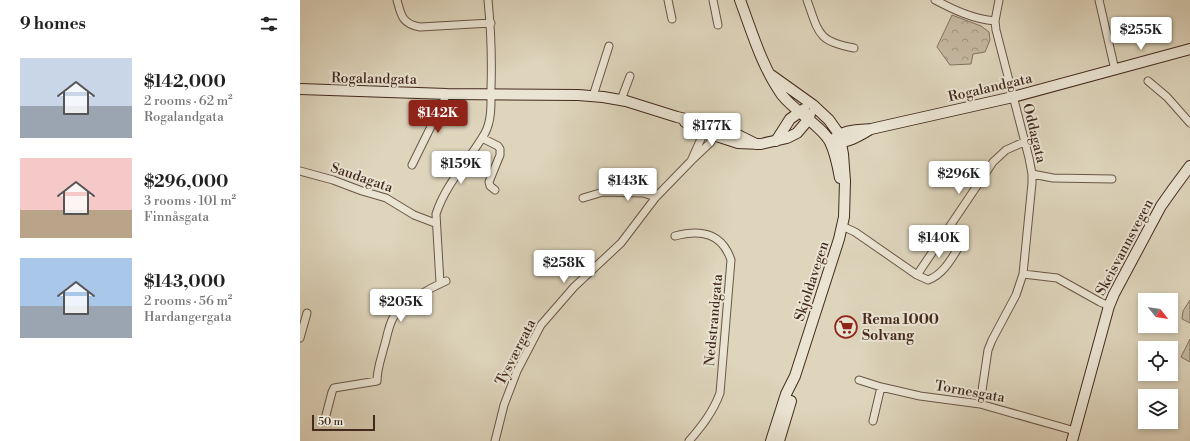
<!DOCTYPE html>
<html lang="en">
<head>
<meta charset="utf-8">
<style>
  body { margin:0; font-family:"Libre Bodoni",serif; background:#f6f6f6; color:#222; height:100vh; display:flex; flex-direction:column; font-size:15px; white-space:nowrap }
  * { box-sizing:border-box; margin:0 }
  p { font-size:13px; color:#767676 }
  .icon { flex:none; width:22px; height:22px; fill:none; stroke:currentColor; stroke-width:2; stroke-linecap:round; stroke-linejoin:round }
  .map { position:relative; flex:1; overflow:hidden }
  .details { display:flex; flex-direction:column; background:#fff; width:300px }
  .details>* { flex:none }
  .needle { width:26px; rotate:120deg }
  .controls { position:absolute; left:838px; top:293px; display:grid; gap:8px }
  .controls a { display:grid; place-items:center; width:40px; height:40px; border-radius:0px; background:#fff; box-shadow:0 2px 6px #0003; font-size:20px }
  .scale { position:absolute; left:12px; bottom:10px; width:63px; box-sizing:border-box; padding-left:4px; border:2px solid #442a1e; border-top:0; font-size:11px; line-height:14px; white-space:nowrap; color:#442a1e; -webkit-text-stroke:3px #eae4d3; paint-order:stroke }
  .price { position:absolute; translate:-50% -34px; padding:0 9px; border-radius:4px; background:#fff; color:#222; font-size:13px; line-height:26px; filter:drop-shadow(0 1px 2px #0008) }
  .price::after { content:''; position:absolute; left:50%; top:24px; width:12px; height:9px; margin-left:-6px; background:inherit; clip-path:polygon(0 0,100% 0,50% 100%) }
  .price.current { background:#8f2418; color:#fff }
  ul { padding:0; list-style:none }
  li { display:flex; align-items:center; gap:12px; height:100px; padding:0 20px }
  li span { display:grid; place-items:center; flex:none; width:112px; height:80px; border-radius:0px; color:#555 }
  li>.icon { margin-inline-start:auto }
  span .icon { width:48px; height:48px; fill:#fffc; stroke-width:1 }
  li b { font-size:17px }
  h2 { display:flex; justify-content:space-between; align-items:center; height:48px; padding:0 20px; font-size:17px }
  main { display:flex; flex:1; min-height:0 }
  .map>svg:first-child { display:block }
  .green { fill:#c4b8a1; stroke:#847160 }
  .park { fill:url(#park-crowns); stroke:#847160 }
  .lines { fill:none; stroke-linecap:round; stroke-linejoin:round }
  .street-casing { stroke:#6a5546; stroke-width:9 }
  .secondary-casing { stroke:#442a1e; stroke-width:12 }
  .street { stroke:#eae4d3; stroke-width:7 }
  .secondary { stroke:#eae4d3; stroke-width:10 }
  .labels { text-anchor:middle; stroke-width:4; stroke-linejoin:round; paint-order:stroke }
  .street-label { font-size:14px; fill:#442a1e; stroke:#eae4d3 }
  .poi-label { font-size:14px; font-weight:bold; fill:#442a1e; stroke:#eae4d3; text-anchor:start }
</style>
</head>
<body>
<main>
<section class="details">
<h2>9 homes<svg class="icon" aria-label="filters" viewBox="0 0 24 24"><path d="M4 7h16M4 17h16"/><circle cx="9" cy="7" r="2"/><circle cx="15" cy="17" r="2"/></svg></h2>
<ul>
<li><span style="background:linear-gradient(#c9d6e8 60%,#9aa5b1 0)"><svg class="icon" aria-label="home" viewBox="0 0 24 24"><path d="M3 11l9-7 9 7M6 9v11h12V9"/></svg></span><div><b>$142,000</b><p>2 rooms · 62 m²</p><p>Rogalandgata</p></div></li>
<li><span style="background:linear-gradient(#f6c9c9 65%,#b9a48a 0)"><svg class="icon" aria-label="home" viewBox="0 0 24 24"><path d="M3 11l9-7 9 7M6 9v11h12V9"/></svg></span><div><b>$296,000</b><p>3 rooms · 101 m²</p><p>Finnåsgata</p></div></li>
<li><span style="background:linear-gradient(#a9c7e8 60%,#9aa5b1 0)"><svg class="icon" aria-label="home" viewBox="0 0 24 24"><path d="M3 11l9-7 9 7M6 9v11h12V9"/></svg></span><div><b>$143,000</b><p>2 rooms · 56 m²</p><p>Hardangergata</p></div></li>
</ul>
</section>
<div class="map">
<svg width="890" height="441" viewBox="0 0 890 441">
  <defs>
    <pattern id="park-crowns" width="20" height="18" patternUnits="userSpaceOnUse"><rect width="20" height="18" fill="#c4b8a1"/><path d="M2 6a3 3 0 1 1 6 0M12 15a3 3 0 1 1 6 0" fill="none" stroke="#a19683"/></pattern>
  </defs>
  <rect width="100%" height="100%" fill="#ded5bc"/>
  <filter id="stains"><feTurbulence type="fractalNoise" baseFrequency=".005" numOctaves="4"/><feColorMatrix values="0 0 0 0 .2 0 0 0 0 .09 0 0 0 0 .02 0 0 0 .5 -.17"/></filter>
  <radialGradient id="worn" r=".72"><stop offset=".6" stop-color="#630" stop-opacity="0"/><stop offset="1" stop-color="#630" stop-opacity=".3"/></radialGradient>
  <path class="green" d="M890,300V323L882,319L883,311Z
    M890,339V362L881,357Z"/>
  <path class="park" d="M652,15L681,26L689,32L690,40L685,52L673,54L671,64L650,65L637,47Z"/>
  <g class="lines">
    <g class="street-casing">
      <path id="street" d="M97,0C101,15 102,24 120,27L191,23
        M368,0L372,19
        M413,0L418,25
        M507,0C519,33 517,41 554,48
        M635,0C654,10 673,19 695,21
        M799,0L815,70
        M848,81L867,97L890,123
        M293,96L309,46
        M321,100L330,76
        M182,138L198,146L200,149V155L189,182L190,186L195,190
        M391,161L404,132L407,130
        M112,165L147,94
        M0,171L33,180L62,191L86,198L114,215L135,223
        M732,174L753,178L812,179
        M283,198L303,192L343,193L356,197
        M542,226L555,232L617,275L628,280C643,275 652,258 660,245
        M375,236C401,229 422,233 431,260L420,393C413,412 402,426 389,441
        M723,274L757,278L800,302L809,306
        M617,275L693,162L706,150L724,142
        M140,283L136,214C146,183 169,161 185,133C192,120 191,103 191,88C192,59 191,30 188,0
        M0,338L7,313
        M559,380L581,387L620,396L680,404L775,431
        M680,404L688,350L692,340L716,295L723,274L732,183V174L729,158L696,30L695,21L699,0
        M25,419L32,392L34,388L77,381C77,369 81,359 84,347C87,338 88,327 93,318C102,303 130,288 146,281
        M573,421L581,387
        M195,441L204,405L217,371L241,325L274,287L321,243L356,197L391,161L410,143L414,136V132"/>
    </g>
    <g class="secondary-casing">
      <path id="secondary" d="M440,0C452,32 462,67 482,95C494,111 522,126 530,142C535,152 538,167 540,178
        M471,75L513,105L529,120L539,134L543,154L545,181L544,217L539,239L495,376L486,394L471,441
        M0,89L147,94L278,95L303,97L326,101L377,117L399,122L440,136L456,144
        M385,122L404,132L438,143L461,144L487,138L497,133L508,120L510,114
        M476,141L490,119L504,109
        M530,142C543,130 553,130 571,129L713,97L890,49
        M536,142C548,143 559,136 569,130
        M479,441L491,401
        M772,441L809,306L814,294L861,206L873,189L890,166"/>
    </g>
    <use href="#street" class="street"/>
    <use href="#secondary" class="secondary"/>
  </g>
  <defs>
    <g id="supermarket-ring" transform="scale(1.15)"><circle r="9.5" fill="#eae4d3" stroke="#8f2418" stroke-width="1.5"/><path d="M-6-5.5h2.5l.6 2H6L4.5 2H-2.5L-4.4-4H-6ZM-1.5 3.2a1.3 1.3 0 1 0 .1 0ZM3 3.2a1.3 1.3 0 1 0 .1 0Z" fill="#8f2418"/></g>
  </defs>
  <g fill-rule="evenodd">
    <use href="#supermarket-ring" x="546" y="327"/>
  </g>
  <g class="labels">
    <g class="street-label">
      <text transform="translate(74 78) rotate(1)" y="5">Rogalandgata</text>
      <text transform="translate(690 87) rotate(-13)" y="5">Rogalandgata</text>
      <text transform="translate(735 133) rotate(76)" y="5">Oddagata</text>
      <text transform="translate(62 177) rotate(19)" y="5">Saudagata</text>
      <text transform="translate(824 247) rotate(-62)" y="5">Skeisvannsvegen</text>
      <text transform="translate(511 281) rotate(-72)" y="5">Skjoldavegen</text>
      <text transform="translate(413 320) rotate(-85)" y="5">Nedstrandgata</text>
      <text transform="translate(215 352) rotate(-63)" y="5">Tysværgata</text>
      <text transform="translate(670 391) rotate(10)" y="5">Tornesgata</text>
    </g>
    <g class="poi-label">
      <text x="562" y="324">Rema 1000<tspan x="562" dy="16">Solvang</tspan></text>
    </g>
  </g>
  <rect width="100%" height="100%" filter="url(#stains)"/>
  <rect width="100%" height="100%" fill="url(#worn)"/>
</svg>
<div class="controls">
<a><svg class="needle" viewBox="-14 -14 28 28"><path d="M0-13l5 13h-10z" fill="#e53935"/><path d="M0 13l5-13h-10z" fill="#767676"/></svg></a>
<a><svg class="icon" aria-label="locate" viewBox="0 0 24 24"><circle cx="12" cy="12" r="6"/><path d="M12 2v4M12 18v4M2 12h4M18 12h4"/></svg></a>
<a><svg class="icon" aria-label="layers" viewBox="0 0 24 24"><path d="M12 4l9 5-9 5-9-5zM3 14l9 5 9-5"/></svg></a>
</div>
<div class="scale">50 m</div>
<b class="price" style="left:841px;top:51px">$255K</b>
<b class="price current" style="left:138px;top:134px">$142K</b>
<b class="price" style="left:412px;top:147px">$177K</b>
<b class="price" style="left:161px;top:185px">$159K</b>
<b class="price" style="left:659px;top:195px">$296K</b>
<b class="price" style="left:328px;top:202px">$143K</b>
<b class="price" style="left:639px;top:259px">$140K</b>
<b class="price" style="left:264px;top:284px">$258K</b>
<b class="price" style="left:101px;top:323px">$205K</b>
</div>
</main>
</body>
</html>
